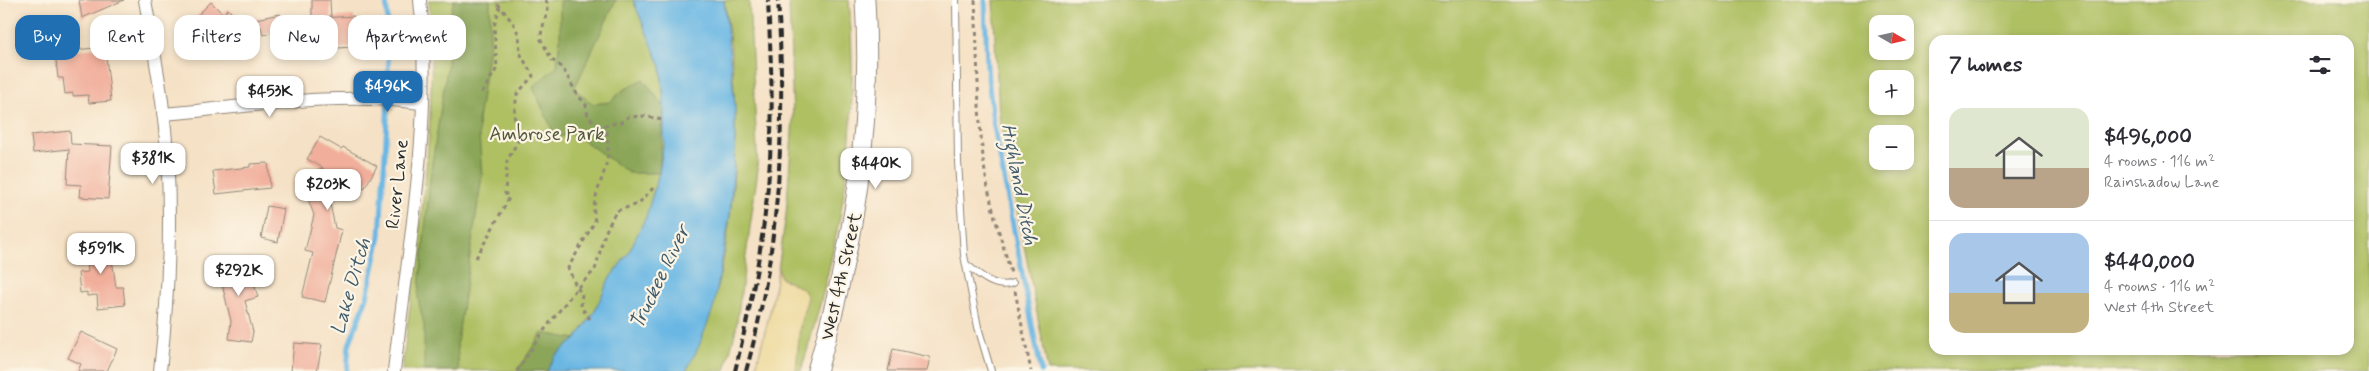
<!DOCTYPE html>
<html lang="en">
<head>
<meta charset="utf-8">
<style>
  body { margin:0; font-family:Mynerve,sans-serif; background:#f2f2f3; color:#2b2b33; height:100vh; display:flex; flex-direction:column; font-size:19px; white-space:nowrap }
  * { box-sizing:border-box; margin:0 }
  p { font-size:16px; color:#7c7c81 }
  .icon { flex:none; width:28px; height:28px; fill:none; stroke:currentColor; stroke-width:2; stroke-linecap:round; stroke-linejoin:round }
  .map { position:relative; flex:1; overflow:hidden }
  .sheet { position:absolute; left:1929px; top:35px; width:425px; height:320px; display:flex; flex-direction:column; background:#fff; border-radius:15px; box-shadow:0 2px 8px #0003 }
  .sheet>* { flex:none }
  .hud { position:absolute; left:15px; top:15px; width:475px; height:45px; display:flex; gap:10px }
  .needle { width:32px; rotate:99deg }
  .buttons { position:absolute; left:1869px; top:15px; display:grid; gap:10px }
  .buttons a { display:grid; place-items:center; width:45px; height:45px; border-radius:10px; background:#fff; box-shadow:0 2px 8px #0003; font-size:25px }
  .price { position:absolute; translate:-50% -42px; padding:0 11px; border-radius:10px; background:#fff; color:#222; font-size:16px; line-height:32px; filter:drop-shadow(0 1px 2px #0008) }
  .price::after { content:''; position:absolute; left:50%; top:30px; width:15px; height:11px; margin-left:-8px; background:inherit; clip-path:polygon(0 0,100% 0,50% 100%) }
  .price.active { background:#1f6fb2; color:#fff }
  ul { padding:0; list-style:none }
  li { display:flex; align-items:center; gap:15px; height:125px; padding:0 20px }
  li+li { border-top:1px solid #e1e1e2 }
  li span { display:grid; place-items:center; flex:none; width:140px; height:100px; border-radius:15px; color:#555 }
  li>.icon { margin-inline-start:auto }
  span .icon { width:60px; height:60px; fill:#fffc; stroke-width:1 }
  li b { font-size:21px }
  h2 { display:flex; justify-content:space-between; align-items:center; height:60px; padding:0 20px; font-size:21px }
  .chip { padding:0 18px; border-radius:15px; background:#fff; box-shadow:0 2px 8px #0003; font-size:18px; line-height:45px }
  .chip.active { background:#1f6fb2; color:#fff }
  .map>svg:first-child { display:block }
  .green { fill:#afc063; stroke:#6d7647; fill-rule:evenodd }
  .forest { fill:#8ba659; stroke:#5b6842 }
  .sand { fill:#eeda9e; stroke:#8c8264 }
  .water { fill:#6ab7e4; stroke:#4a7188 }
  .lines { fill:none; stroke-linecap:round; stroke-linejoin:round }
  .stream { stroke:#6ab7e4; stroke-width:5 }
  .building { fill:#f1af9b }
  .lane-casing { stroke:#908678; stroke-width:8 }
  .street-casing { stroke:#908678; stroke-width:14 }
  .secondary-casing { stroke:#908678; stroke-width:21 }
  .path { stroke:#908678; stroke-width:3; stroke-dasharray:4 4; stroke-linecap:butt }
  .lane { stroke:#fff; stroke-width:6 }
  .street { stroke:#fff; stroke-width:12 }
  .secondary { stroke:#fff; stroke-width:19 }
  .rail { stroke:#2b2b2b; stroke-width:4; stroke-dasharray:8 4; stroke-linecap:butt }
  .labels { text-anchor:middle; stroke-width:4.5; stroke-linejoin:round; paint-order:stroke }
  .park-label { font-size:19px; fill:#53583c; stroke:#fcf5e5 }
  .street-label { font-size:19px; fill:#2b2b2b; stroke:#fcf5e5 }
  .water-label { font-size:20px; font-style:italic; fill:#415c6c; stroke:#fcf5e5 }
</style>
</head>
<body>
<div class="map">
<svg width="2369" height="371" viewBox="0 0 2369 371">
  <rect width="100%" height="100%" fill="#fcf5e5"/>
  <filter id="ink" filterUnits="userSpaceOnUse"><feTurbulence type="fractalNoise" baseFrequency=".02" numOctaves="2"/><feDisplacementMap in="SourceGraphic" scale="10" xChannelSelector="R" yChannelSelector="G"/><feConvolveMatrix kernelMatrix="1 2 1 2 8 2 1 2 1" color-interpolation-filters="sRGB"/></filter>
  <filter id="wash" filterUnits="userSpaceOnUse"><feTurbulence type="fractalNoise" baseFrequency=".0096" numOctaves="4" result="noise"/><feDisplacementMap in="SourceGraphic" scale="20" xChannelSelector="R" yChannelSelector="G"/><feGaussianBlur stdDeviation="1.12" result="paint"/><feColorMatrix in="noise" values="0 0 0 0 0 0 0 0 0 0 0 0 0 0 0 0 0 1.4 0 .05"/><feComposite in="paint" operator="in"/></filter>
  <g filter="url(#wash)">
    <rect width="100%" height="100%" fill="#f5e1c5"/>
    <path class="green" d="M429,0H633L661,67L664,104V141L659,173L646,217L628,254L609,279L595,311L576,339L555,356L547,371H402C416,248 439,124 429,0Z
      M724,0H749L758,169L736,329L725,371H686C740,267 744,114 724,0Z
      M789,0H849C855,77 853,155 837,231C828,278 815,325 801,371H796L800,324L804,311L802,289L781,278L778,269L786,215L793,119Z
      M993,0H2369V371H1048L999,115ZM1878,24H1905V51H1878ZM1934,40H2349V350H1934ZM1878,79H1905V106H1878ZM1878,134H1905V161H1878Z"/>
    <path class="forest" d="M454,0H490V39L478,121L482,176L457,343L459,371H424V325L418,298L431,170L447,68L449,19Z
      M560,0H616L574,89L593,104L610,102L622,91L643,79L664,107L659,173H629L573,133L556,138L533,87L557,66L560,38Z
      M542,333L576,339L555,356L547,371H517Z"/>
    <path class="sand" d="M778,269L781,278L803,289L808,297L800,324L796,371H755L770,312Z"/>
    <path class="water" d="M633,0H724L735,105V149L730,215L714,306L699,346L686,371H547L555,356L576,339L595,311L609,279L628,254L646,217L659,173L664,141V104L661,67Z"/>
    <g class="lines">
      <path class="stream" d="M985,0L987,68L993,121L1041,371
        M347,371L349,345L367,297L380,236L387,120L389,38L386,0"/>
    </g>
    <g id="blocks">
      <path class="building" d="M79,0H124L82,18Z
        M312,0H330L331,18H312Z
        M211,2L223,14L228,9L241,22L280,14L284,30L263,35L261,26L248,38L216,46L193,20Z
        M354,16V21H364L365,46L324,49L322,18Z
        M105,47L111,101L89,103L88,95L73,96V93L65,94L63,78H58L55,52Z
        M70,131L71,144L112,146L108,199L80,197L81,185L67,184L69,149L33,153L31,135Z
        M320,137L341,149L343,147L377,166L364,189L323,169L335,228L342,230L325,302L302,297L313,253L305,251L314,215L308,199L303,175L323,168L307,159Z
        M268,163L270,188L216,194L213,171L250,167V164Z
        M267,206L284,209L278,242L261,238Z
        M109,238L116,287H123L125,305L98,308L97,295L87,296V292L80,293L78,273L88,272L84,240Z
        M250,258L255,272L251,273L258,297L245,301L253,332L251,342L229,339L231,321L218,268Z
        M81,332L117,349L107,371H78L81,364L68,358Z
        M294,343L322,345L317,371H291Z
        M893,349L930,357L927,371H888Z"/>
    </g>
  </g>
  <g filter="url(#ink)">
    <use href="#blocks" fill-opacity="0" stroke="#908678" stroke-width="1"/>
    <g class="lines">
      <g class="lane-casing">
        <path id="lane" d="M956,0L958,162L964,255L978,327L991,371
          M966,264C979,275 996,290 1013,283"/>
      </g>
      <g class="street-casing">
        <path id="street" d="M145,0C151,34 157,67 162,101C173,189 170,283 160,371
          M163,114C248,107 336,91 421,103
          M394,371C408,250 433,121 420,0"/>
      </g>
      <g class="secondary-casing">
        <path id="secondary" d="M817,371C853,246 873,131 865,0"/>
      </g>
      <path class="path" d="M546,0L548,8L540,38L552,60L562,67L577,94L586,105L588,116L594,122L602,126L622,122L628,117L645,116L662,120
        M975,0C978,55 977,110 984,165C989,202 1001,238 1011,273
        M482,93L497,68L494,26L500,7
        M476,258L509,198L505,193L507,161L519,139L514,115L517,94L533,76L520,53L519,35L513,23L498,4V0
        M1015,291L1031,371
        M590,319L581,307L582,293L577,288L568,268L595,221C590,203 602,182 606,165C609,151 608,139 606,126
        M517,371L542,333L577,288L595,270L605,233L616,211L638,204L655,186"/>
      <use href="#lane" class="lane"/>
      <use href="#street" class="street"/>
      <use href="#secondary" class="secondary"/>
      <path class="rail" d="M735,371C754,294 769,214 771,134C773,89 770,45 768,0
        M746,371C780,250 786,125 778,0"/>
    </g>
  </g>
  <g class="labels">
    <g class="park-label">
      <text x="547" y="140">Ambrose Park</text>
    </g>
    <g class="street-label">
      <text transform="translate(396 184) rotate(-84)" y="7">River Lane</text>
      <text transform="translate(840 276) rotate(-77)" y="7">West 4th Street</text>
    </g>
    <g class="water-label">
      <text transform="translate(1020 184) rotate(79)" y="7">Highland Ditch</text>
      <text transform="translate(659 277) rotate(-64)" y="7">Truckee River</text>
      <text transform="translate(350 286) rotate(-74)" y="7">Lake Ditch</text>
    </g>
  </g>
</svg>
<div class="buttons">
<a><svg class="needle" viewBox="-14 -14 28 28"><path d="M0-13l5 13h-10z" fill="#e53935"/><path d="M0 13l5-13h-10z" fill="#7c7c81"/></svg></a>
<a>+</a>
<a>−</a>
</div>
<b class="price active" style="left:388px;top:113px">$496K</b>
<b class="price" style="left:270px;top:118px">$453K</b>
<b class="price" style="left:153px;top:185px">$381K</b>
<b class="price" style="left:876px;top:190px">$440K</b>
<b class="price" style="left:328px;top:211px">$203K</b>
<b class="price" style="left:101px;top:275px">$591K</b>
<b class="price" style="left:239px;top:297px">$292K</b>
<div class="hud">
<a class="chip active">Buy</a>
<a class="chip">Rent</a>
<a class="chip">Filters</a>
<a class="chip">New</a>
<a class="chip">Apartment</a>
</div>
<section class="sheet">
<h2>7 homes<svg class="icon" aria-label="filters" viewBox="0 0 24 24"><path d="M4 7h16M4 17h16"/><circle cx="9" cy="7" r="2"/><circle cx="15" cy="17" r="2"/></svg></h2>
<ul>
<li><span style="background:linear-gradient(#dfe7d0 60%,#b9a48a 0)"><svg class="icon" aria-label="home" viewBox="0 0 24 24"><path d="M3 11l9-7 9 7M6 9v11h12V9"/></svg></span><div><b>$496,000</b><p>4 rooms · 116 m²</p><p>Rainshadow Lane</p></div></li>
<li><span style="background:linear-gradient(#a9c7e8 60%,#c2b280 0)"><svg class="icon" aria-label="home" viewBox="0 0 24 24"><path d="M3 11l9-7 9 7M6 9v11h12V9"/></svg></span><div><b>$440,000</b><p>4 rooms · 116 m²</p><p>West 4th Street</p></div></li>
</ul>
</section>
</div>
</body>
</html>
